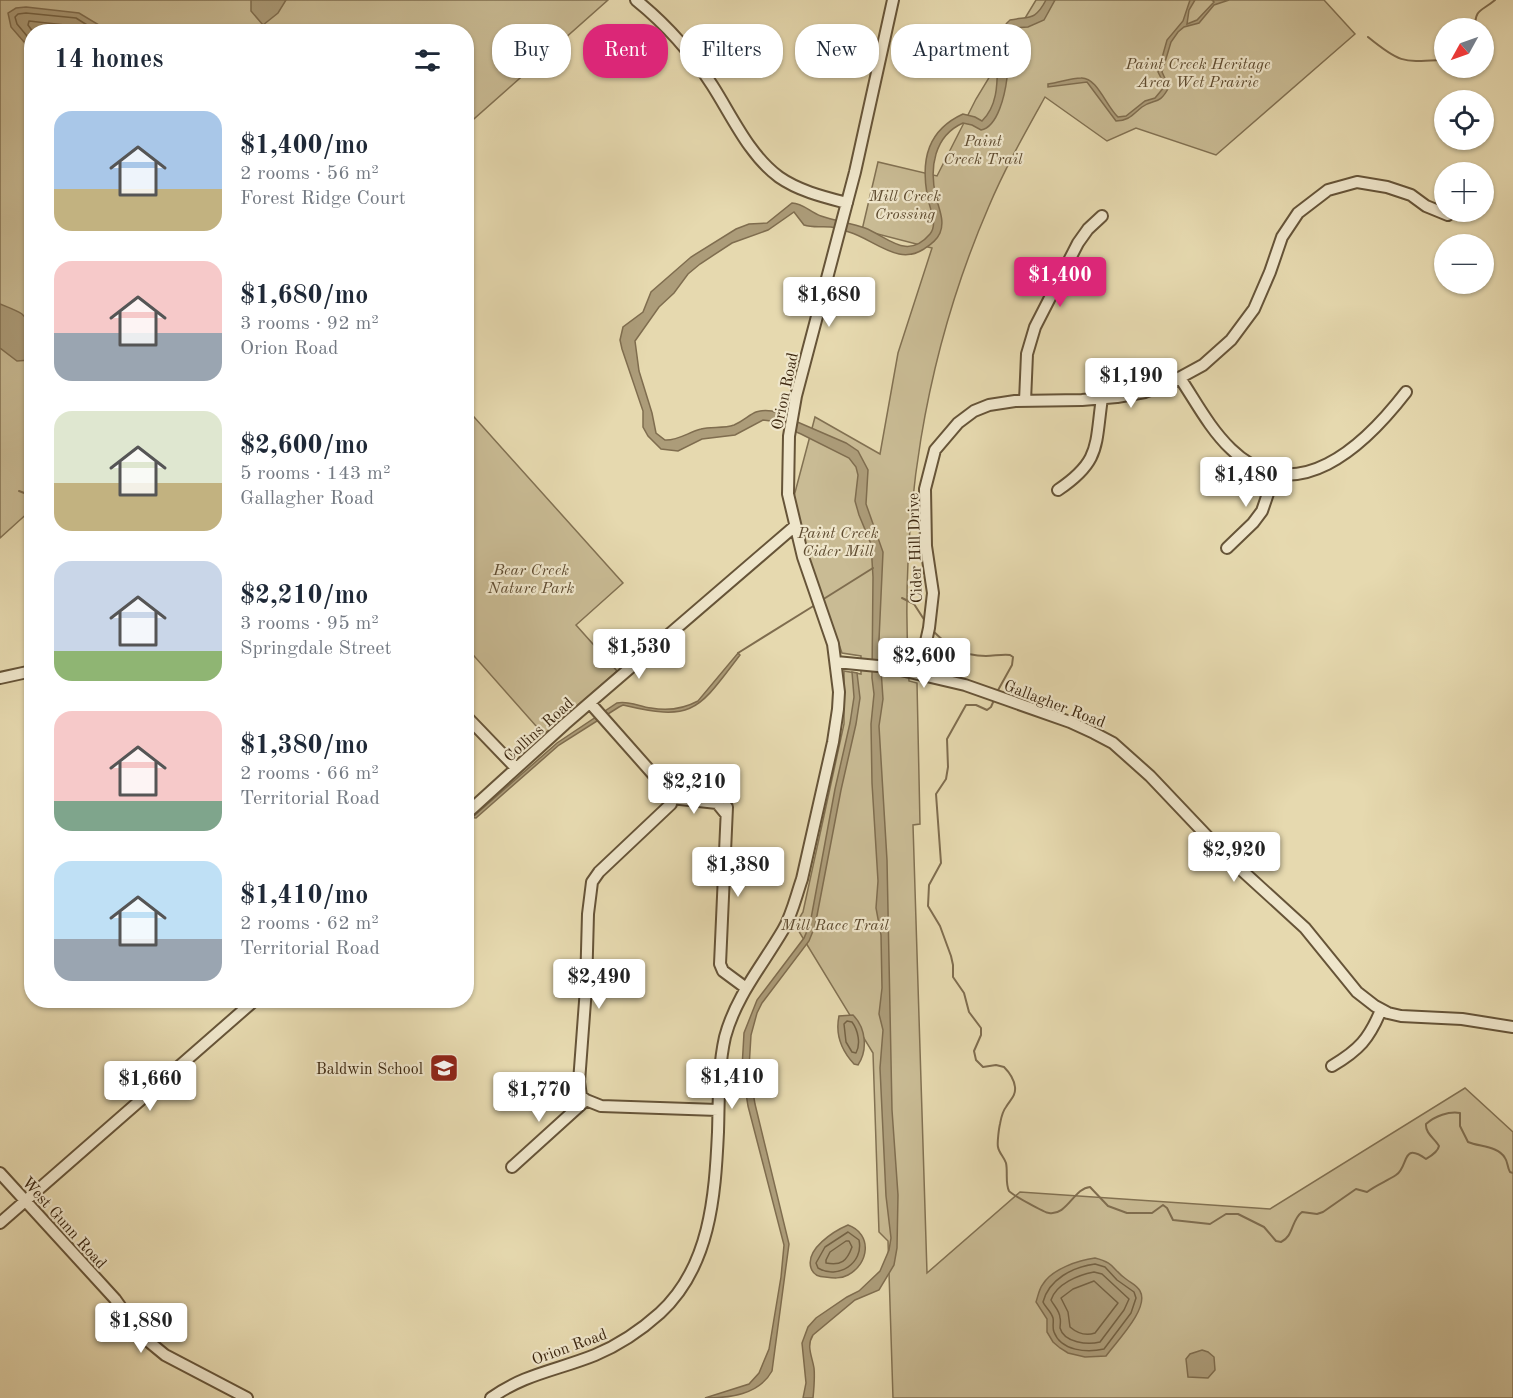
<!DOCTYPE html>
<html lang="en">
<head>
<meta charset="utf-8">
<style>
  body { margin:0; font-family:"Old Standard TT",serif; background:#f6f6f7; color:#1f2937; height:100vh; display:flex; flex-direction:column; font-size:22px; white-space:nowrap }
  * { box-sizing:border-box; margin:0 }
  p { font-size:20px; color:#747a83 }
  .icon { flex:none; width:33px; height:33px; fill:none; stroke:currentColor; stroke-width:2; stroke-linecap:round; stroke-linejoin:round }
  .map { position:relative; flex:1; overflow:hidden }
  .details { position:absolute; left:24px; top:24px; width:450px; height:984px; display:flex; flex-direction:column; background:#fff; border-radius:24px; box-shadow:0 2px 4px #0004 }
  .details>* { flex:none }
  .hud { position:absolute; left:492px; top:24px; width:570px; height:54px; display:flex; gap:12px }
  .needle { width:39px; rotate:230deg }
  .fabs { position:absolute; left:1434px; top:18px; display:grid; gap:12px }
  .fabs a { display:grid; place-items:center; width:60px; height:60px; border-radius:50%; background:#fff; box-shadow:0 2px 4px #0004; font-size:30px }
  .price { position:absolute; translate:-50% -51px; padding:0 14px; border-radius:6px; background:#fff; color:#222; font-size:20px; line-height:39px; filter:drop-shadow(0 2px 3px #0008) }
  .price::after { content:''; position:absolute; left:50%; top:36px; width:18px; height:14px; margin-left:-9px; background:inherit; clip-path:polygon(0 0,100% 0,50% 100%) }
  .price.active { background:#db2777; color:#fff }
  ul { padding:0; list-style:none }
  li { display:flex; align-items:center; gap:18px; height:150px; padding:0 30px }
  li span { display:grid; place-items:center; flex:none; width:168px; height:120px; border-radius:18px; color:#555 }
  li>.icon { margin-inline-start:auto }
  span .icon { width:72px; height:72px; fill:#fffc; stroke-width:1 }
  li b { font-size:26px }
  h2 { display:flex; justify-content:space-between; align-items:center; height:72px; padding:0 30px; font-size:26px }
  .pill { padding:0 21px; border-radius:24px; background:#fff; box-shadow:0 2px 4px #0004; font-size:21px; line-height:54px }
  .pill.active { background:#db2777; color:#fff }
  .map>svg:first-child { display:block }
  .green { fill:#c9bb94; stroke:#827152; stroke-width:1.5 }
  .water { fill:#ac9c79; stroke:#7f6d4f; stroke-width:1.5 }
  .lines { fill:none; stroke-linecap:round; stroke-linejoin:round }
  .shore { stroke:#746244; stroke-width:1.5 }
  .stream { stroke:#7f6d4f; stroke-width:2 }
  .minor-casing { stroke:#665438; stroke-width:14 }
  .minor { stroke:#efe6cb; stroke-width:10 }
  .labels { text-anchor:middle; stroke-width:4.5; stroke-linejoin:round; paint-order:stroke }
  .park-label { font-size:16px; font-style:italic; fill:#5f4c31; stroke:#efe6cb }
  .street-label { font-size:16px; fill:#3c2710; stroke:#efe6cb }
  .poi-label { font-size:16px; fill:#3c2710; stroke:#efe6cb; text-anchor:end }
</style>
</head>
<body>
<div class="map">
<svg width="1513" height="1398" viewBox="0 0 1513 1398">
  <rect width="100%" height="100%" fill="#e6d9af"/>
  <filter id="stains"><feTurbulence type="fractalNoise" baseFrequency=".00333" numOctaves="4"/><feColorMatrix values="0 0 0 0 .2 0 0 0 0 .09 0 0 0 0 .02 0 0 0 .5 -.17"/></filter>
  <radialGradient id="worn" r=".72"><stop offset=".6" stop-color="#630" stop-opacity="0"/><stop offset="1" stop-color="#630" stop-opacity=".3"/></radialGradient>
  <path class="green" d="M0,0H608L467,125L466,32H32L31,510L0,538Z
    M1036,0H1324L1355,34L1216,155L1136,128L1107,141L1045,97C1025,133 1005,168 989,206C924,356 899,519 909,681L917,683L920,824L913,825L927,1273L1020,1192L1270,1209L1465,1088L1513,1132V1398H893L888,1241L879,1232L873,1053L795,925L803,912L844,724V671L861,674V656L842,653L807,553L793,500L815,417L880,454L898,353L932,248L862,230L878,162L937,176L976,99Z
    M466,408L623,583L576,625L617,671L544,735L467,648Z"/>
  <path class="water" d="M251,0H286L278,13L263,25L251,11Z
    M1046,0H1055L1044,20L1028,27L1013,28C1002,43 1009,60 1007,78C1005,94 998,127 981,130L972,125L963,123C934,136 929,168 936,197C939,209 945,221 940,233C937,240 931,244 924,249C916,254 908,256 899,254C881,250 866,237 849,232C843,230 837,228 831,227C821,226 813,228 804,225L794,212L768,230L732,243L700,264L688,274L674,293L659,307L635,341L639,371L652,413L656,433L665,440C677,441 689,432 701,429C711,426 723,429 734,425C750,418 752,408 772,411L846,443L858,451L868,470L866,504L883,552L879,640L883,699L879,726L887,860L892,1110L898,1195L897,1248L894,1265L879,1290L855,1300L813,1335C806,1346 812,1356 814,1368C815,1378 814,1388 813,1398H803L806,1383L802,1343L808,1327L816,1318L847,1297L859,1291L880,1271L889,1250L891,1238L886,1196L880,1068L883,1030L879,1014L882,988L881,935L876,908L878,881L872,783L871,724L874,694L872,678L873,577L871,544L859,515L855,501L858,475L856,467L849,458L801,434L771,421L763,420L735,435L702,439L678,451L661,449L648,436L643,427V411L622,349L620,340L623,327L643,312L651,292L691,257L736,229L749,224L767,223L792,203C803,203 811,213 821,216C835,221 851,223 865,228C888,237 907,261 930,234C939,223 928,206 927,194C921,159 928,130 963,114L975,117L982,121C1011,93 985,40 1010,20C1030,16 1035,21 1046,0Z
    M1190,0H1195L1189,10L1187,24L1197,20L1214,2L1212,0H1229L1214,5L1199,23L1184,27L1178,32L1171,42L1162,72L1169,87C1159,106 1155,98 1142,107C1133,114 1129,121 1116,121L1087,82L1048,87V84C1059,83 1070,78 1081,78C1097,77 1106,106 1118,117L1126,116L1145,101L1155,98L1165,86L1158,72L1167,40L1183,21Z
    M26,7L79,13L109,31L32,32L31,50L11,27L8,13L16,8Z
    M0,304C7,307 16,310 22,314C33,323 33,347 30,360L17,361L0,348Z
    M738,653L740,655C698,710 694,722 623,705L619,707L559,745L476,818L467,817L466,814L474,816L557,743L617,703C628,700 640,707 651,708C667,711 683,709 698,701Z
    M852,672L857,673L860,698L856,724L841,790L815,926L809,941L762,1003L757,1013L751,1035L749,1068L755,1104L789,1244L772,1371C759,1395 729,1398 705,1398L749,1384L759,1373L769,1349L781,1277L784,1245L748,1106L742,1068L744,1033L757,1000L804,938L810,924L835,789L850,723L854,697Z
    M853,1015C866,1028 868,1050 858,1065L854,1064C841,1050 835,1035 839,1016Z
    M848,1225C873,1234 869,1264 848,1275C841,1279 833,1278 825,1277C818,1277 813,1274 811,1268C805,1249 834,1231 848,1225Z
    M1095,1258C1115,1263 1112,1269 1126,1279C1131,1283 1137,1285 1140,1291C1150,1308 1116,1342 1106,1356L1085,1357L1068,1353L1060,1348L1053,1342L1047,1332V1319L1036,1302C1038,1296 1039,1289 1043,1284C1052,1269 1079,1260 1095,1258Z
    M1202,1350L1208,1352L1214,1357L1215,1370L1208,1378L1188,1377L1186,1359L1190,1354Z"/>
  <g class="lines">
    <path class="shore" d="M33,32L28,25L29,21L74,26L84,32
      M32,42L17,24L15,17L18,14L26,13L76,18L98,32
      M847,1021L852,1022C858,1030 861,1044 856,1053L852,1052L846,1042L844,1024Z
      M848,1232L859,1240C864,1263 838,1280 818,1268L816,1263L825,1247Z
      M846,1241H849L852,1247C847,1261 841,1266 826,1263V1260L830,1252Z
      M1095,1264L1105,1267L1117,1280L1134,1292L1136,1298L1131,1313L1104,1349C1087,1353 1061,1351 1054,1332C1052,1327 1054,1322 1053,1318C1051,1311 1045,1307 1043,1302C1049,1279 1073,1267 1095,1264Z
      M1094,1272L1102,1274L1129,1299L1124,1310L1100,1342C1088,1345 1064,1343 1060,1328C1060,1326 1061,1320 1060,1318C1060,1311 1054,1306 1051,1300C1056,1284 1078,1275 1094,1272Z
      M1094,1281L1118,1303L1095,1333C1086,1336 1077,1333 1070,1327L1068,1312L1061,1298L1073,1289Z"/>
    <path class="stream" d="M1475,28C1475,8 1481,12 1495,0
      M1368,37C1401,64 1403,62 1444,60
      M19,491L32,496
      M902,598L914,604L925,621
      M822,600L873,568
      M932,630C949,647 961,656 986,656C994,656 1002,654 1010,655L1013,657L1012,665L997,692
      M738,653L815,605
      M994,700L991,707L987,710L976,705H966L947,739L948,767L946,779L936,794L941,863L929,885L928,906L940,926L951,956L953,965V977L964,993L969,1012L981,1028V1035L974,1051L976,1060L983,1067L996,1065L1004,1067C1009,1072 1014,1079 1015,1087C1016,1096 1010,1100 1006,1107C1002,1112 1001,1119 1000,1124C999,1128 997,1143 998,1147C999,1153 1004,1157 1006,1163C1008,1172 1005,1183 1009,1191C1011,1194 1045,1213 1049,1213C1067,1216 1074,1188 1090,1187L1108,1206L1127,1213H1152L1163,1205L1167,1208L1173,1220L1210,1224L1226,1214H1238L1264,1227L1276,1241L1281,1242C1294,1236 1291,1220 1302,1212L1317,1214L1323,1212L1356,1189L1367,1192C1376,1185 1387,1181 1396,1175C1409,1167 1401,1141 1426,1159C1431,1156 1438,1152 1439,1146C1435,1139 1425,1133 1426,1124C1435,1116 1449,1111 1460,1113V1126L1468,1142C1480,1147 1498,1146 1505,1158C1508,1162 1507,1167 1510,1172L1513,1173"/>
    <g class="minor-casing">
      <path id="minor" d="M636,0C667,25 691,52 712,85C732,116 749,155 779,177C799,191 824,197 847,203
        M1180,378C1196,402 1210,429 1231,449C1296,512 1365,445 1406,392
        M1025,401L1027,354L1035,327L1078,243L1088,229L1102,216
        M1058,490C1101,461 1095,446 1102,398
        M1227,548L1253,523L1262,511L1275,473
        M836,662L888,667L965,685L1070,722L1094,733L1113,743L1150,776L1225,855L1305,928L1357,992L1375,1006L1388,1013L1401,1016L1462,1019L1513,1027
        M919,673L929,628L933,593L926,546L925,489L935,450L958,423L974,411L989,405L1015,401L1082,400L1117,397L1145,392L1170,383L1203,365L1231,340L1254,309L1270,272L1282,237L1298,213L1328,190L1357,182L1387,187L1411,195L1426,206L1448,215
        M0,678L32,671
        M590,703L667,790L671,798
        M466,716L516,768
        M671,798L717,803L726,814
        M727,807L720,964L723,971L746,988
        M466,814L565,724L795,526
        M1332,1066C1359,1050 1369,1039 1381,1010
        M586,1100L581,1096L579,1082L586,988L588,914L592,882L599,872L671,804V798
        M586,1100L601,1106L718,1110
        M512,1167L586,1100
        M0,1173L115,1299L137,1330L148,1341L165,1355L247,1398
        M0,1223L255,1000
        M491,1398C524,1374 558,1370 595,1355C619,1345 640,1331 660,1313C710,1267 715,1197 718,1132C719,1101 718,1068 725,1037C736,996 762,966 783,930C792,915 796,896 802,879L833,742L838,709L839,692L833,644L803,557L788,494L789,436L796,396L855,172L893,0"/>
    </g>
    <use href="#minor" class="minor"/>
  </g>
  <defs>
    <g id="school-square" transform="scale(1.5)"><rect x="-9" y="-9" width="18" height="18" rx="4" fill="#8f2418" stroke="#efe6cb"/><path d="M0-5L7-2L0 1L-7-2ZM-4 1L0 2.5L4 1V4Q0 6-4 4Z" fill="#fff"/></g>
  </defs>
  <g fill-rule="evenodd">
    <use href="#school-square" x="444" y="1068"/>
  </g>
  <g class="labels">
    <g class="park-label">
      <text x="1198" y="69">Paint Creek Heritage<tspan x="1198" dy="18">Area Wet Prairie</tspan></text>
      <text x="983" y="146">Paint<tspan x="983" dy="18">Creek Trail</tspan></text>
      <text x="905" y="201">Mill Creek<tspan x="905" dy="18">Crossing</tspan></text>
      <text x="838" y="538">Paint Creek<tspan x="838" dy="18">Cider Mill</tspan></text>
      <text x="531" y="575">Bear Creek<tspan x="531" dy="18">Nature Park</tspan></text>
      <text x="835" y="930">Mill Race Trail</text>
    </g>
    <g class="street-label">
      <text transform="translate(784 391) rotate(-78)" y="6">Orion Road</text>
      <text transform="translate(914 548) rotate(-92)" y="6">Cider Hill Drive</text>
      <text transform="translate(1055 703) rotate(21)" y="6">Gallagher Road</text>
      <text transform="translate(538 729) rotate(-42)" y="6">Collins Road</text>
      <text transform="translate(65 1222) rotate(48)" y="6">West Gunn Road</text>
      <text transform="translate(569 1346) rotate(-20)" y="6">Orion Road</text>
    </g>
    <g class="poi-label">
      <text x="423" y="1074">Baldwin School</text>
    </g>
  </g>
  <rect width="100%" height="100%" filter="url(#stains)"/>
  <rect width="100%" height="100%" fill="url(#worn)"/>
</svg>
<div class="fabs">
<a><svg class="needle" viewBox="-14 -14 28 28"><path d="M0-13l5 13h-10z" fill="#e53935"/><path d="M0 13l5-13h-10z" fill="#747a83"/></svg></a>
<a><svg class="icon" aria-label="locate" viewBox="0 0 24 24"><circle cx="12" cy="12" r="6"/><path d="M12 2v4M12 18v4M2 12h4M18 12h4"/></svg></a>
<a>+</a>
<a>−</a>
</div>
<b class="price active" style="left:1060px;top:308px">$1,400</b>
<b class="price" style="left:829px;top:328px">$1,680</b>
<b class="price" style="left:1131px;top:409px">$1,190</b>
<b class="price" style="left:1246px;top:508px">$1,480</b>
<b class="price" style="left:639px;top:680px">$1,530</b>
<b class="price" style="left:924px;top:689px">$2,600</b>
<b class="price" style="left:694px;top:815px">$2,210</b>
<b class="price" style="left:1234px;top:883px">$2,920</b>
<b class="price" style="left:738px;top:898px">$1,380</b>
<b class="price" style="left:599px;top:1010px">$2,490</b>
<b class="price" style="left:732px;top:1110px">$1,410</b>
<b class="price" style="left:150px;top:1112px">$1,660</b>
<b class="price" style="left:539px;top:1123px">$1,770</b>
<b class="price" style="left:141px;top:1354px">$1,880</b>
<div class="hud">
<a class="pill">Buy</a>
<a class="pill active">Rent</a>
<a class="pill">Filters</a>
<a class="pill">New</a>
<a class="pill">Apartment</a>
</div>
<section class="details">
<h2>14 homes<svg class="icon" aria-label="filters" viewBox="0 0 24 24"><path d="M4 7h16M4 17h16"/><circle cx="9" cy="7" r="2"/><circle cx="15" cy="17" r="2"/></svg></h2>
<ul>
<li><span style="background:linear-gradient(#a9c7e8 65%,#c2b280 0)"><svg class="icon" aria-label="home" viewBox="0 0 24 24"><path d="M3 11l9-7 9 7M6 9v11h12V9"/></svg></span><div><b>$1,400/mo</b><p>2 rooms · 56 m²</p><p>Forest Ridge Court</p></div></li>
<li><span style="background:linear-gradient(#f6c9c9 60%,#9aa5b1 0)"><svg class="icon" aria-label="home" viewBox="0 0 24 24"><path d="M3 11l9-7 9 7M6 9v11h12V9"/></svg></span><div><b>$1,680/mo</b><p>3 rooms · 92 m²</p><p>Orion Road</p></div></li>
<li><span style="background:linear-gradient(#dfe7d0 60%,#c2b280 0)"><svg class="icon" aria-label="home" viewBox="0 0 24 24"><path d="M3 11l9-7 9 7M6 9v11h12V9"/></svg></span><div><b>$2,600/mo</b><p>5 rooms · 143 m²</p><p>Gallagher Road</p></div></li>
<li><span style="background:linear-gradient(#c9d6e8 75%,#8fb573 0)"><svg class="icon" aria-label="home" viewBox="0 0 24 24"><path d="M3 11l9-7 9 7M6 9v11h12V9"/></svg></span><div><b>$2,210/mo</b><p>3 rooms · 95 m²</p><p>Springdale Street</p></div></li>
<li><span style="background:linear-gradient(#f6c9c9 75%,#7fa58c 0)"><svg class="icon" aria-label="home" viewBox="0 0 24 24"><path d="M3 11l9-7 9 7M6 9v11h12V9"/></svg></span><div><b>$1,380/mo</b><p>2 rooms · 66 m²</p><p>Territorial Road</p></div></li>
<li><span style="background:linear-gradient(#bfe0f5 65%,#9aa5b1 0)"><svg class="icon" aria-label="home" viewBox="0 0 24 24"><path d="M3 11l9-7 9 7M6 9v11h12V9"/></svg></span><div><b>$1,410/mo</b><p>2 rooms · 62 m²</p><p>Territorial Road</p></div></li>
</ul>
</section>
</div>
</body>
</html>
